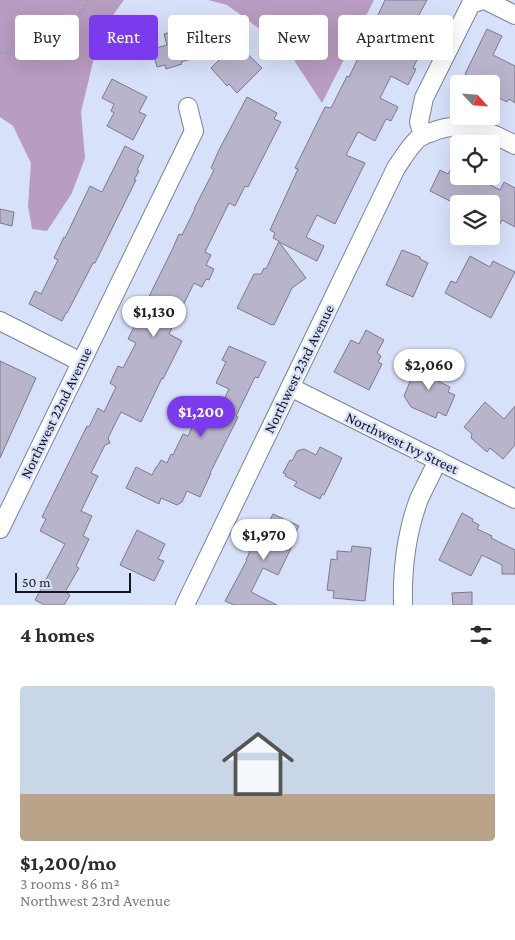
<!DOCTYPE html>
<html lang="en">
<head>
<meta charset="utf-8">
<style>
  body { margin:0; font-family:"Crimson Pro",serif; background:#f2f2f3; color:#2b2b33; height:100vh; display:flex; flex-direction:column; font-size:19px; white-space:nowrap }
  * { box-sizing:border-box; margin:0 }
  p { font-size:16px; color:#7c7c81 }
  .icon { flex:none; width:28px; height:28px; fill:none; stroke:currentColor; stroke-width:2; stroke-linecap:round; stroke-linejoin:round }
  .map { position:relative; height:605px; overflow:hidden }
  .side { display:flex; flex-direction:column; background:#fff; flex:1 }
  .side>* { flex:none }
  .top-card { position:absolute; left:15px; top:15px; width:485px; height:45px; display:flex; gap:10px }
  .needle { width:32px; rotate:116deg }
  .buttons { position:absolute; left:450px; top:75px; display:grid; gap:10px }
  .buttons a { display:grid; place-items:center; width:50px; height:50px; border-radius:5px; background:#fff; box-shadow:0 5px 20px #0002; font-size:25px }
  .scale { position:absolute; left:15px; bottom:12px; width:116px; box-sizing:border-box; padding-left:5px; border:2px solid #141820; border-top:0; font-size:14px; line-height:18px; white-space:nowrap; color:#141820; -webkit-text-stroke:4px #d8e1fa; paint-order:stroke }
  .price { position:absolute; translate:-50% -42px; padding:0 11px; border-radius:18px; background:#fff; color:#222; font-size:16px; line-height:32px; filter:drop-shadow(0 1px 2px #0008) }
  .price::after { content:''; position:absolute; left:50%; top:30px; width:15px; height:11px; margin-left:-8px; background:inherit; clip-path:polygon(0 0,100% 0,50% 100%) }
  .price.on { background:#7c3aed; color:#fff }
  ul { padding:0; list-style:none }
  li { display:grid; align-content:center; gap:10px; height:265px; padding:0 20px }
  li span { display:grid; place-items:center; height:155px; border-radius:5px; color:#555 }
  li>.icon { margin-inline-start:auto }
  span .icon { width:90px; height:90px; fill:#fffc; stroke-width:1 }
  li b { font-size:21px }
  h2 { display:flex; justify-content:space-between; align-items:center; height:60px; padding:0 20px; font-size:21px }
  .chip { padding:0 18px; border-radius:5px; background:#fff; box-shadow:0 5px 20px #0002; font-size:18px; line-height:45px }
  .chip.on { background:#7c3aed; color:#fff }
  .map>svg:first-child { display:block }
  .forest { fill:#b99cc1 }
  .building { fill:#b8b4cc; stroke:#7d788f }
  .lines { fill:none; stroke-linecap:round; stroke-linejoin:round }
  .minor-casing { stroke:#7b8399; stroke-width:20 }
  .path { stroke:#99a1b4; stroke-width:2.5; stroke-dasharray:2.5 2.5; stroke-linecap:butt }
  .minor { stroke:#fff; stroke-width:18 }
  .labels { text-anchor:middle; stroke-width:4.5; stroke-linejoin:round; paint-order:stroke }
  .street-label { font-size:15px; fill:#141820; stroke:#d8e1fa }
</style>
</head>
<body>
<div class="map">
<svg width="515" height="605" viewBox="0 0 515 605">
  <rect width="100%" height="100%" fill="#d8e1fa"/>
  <path class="forest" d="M0,0H124L102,30L93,62L81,112L85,158L72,193L47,231L32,229L28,206L31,163L13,126L0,117Z
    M208,0H374L322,103L286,48L227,5Z"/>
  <path class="building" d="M385,0H427L419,15L437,24L430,38L428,37L413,68L416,69L408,85L391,76L380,98L398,107L391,121L386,119L375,141L358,132L346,155L365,163L335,224L317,215L306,237L324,246L317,261L279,242L306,278L292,288L274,325L272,324V325L237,308L254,274H261L264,268L266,269L279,241L273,238L275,233L270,230L298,169L295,168L325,107L331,108L347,76L349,77L367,40L363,38L375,15L377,17Z
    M192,19L194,25H196L204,55L181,62L182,64L166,69L165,65L157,67L152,49L167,45L164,34L177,30L176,24Z
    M487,29L502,36L493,55L515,66V103L509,99L507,102L491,94L497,84H468L471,77L465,74Z
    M236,43L262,68L237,93L229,84L227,86L211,68Z
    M112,79L147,97L139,112L146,115L133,140L107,126L114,113L111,111L114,104L102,98Z
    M247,97L277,113L274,119L281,122L248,187L245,186L235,206L229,203L205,252L211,255L206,265L214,269L209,280L206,279L202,287L194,283L169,334L182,341L163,379L162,378L141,422L121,412L108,438L110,443L105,445L91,473L98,476L81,511L92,516L83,536L89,539L76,566L79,568L65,592L70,595L64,605H45L35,600L65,544L40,531L46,519L42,517L87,426L89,427L98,408L104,412L116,387L110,383L118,366L123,368L136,343L128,339L173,248L179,234L182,235L195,209H194L214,170L211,168L219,150Z
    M125,146L144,156L137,170L139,171L134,180H136L95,263H93L67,313H66L62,321L29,304L35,291L41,294L58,260L54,258L64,237L65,238L90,186L102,192Z
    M451,169L459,172V176H473L500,190L504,182L515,188V227L502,220L491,241V204H470L453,195L450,201L430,191L440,170L448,174Z
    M0,209L14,212L12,226L0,223Z
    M402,250L420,257V259L428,263L413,297L386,285Z
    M470,256L490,267L493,261L515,272L491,318L445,293L451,281L456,283Z
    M366,330L384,340L377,353L381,356L378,362L382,364L369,390L334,372L351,340L359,344Z
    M229,346L266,362L258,378L255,377L236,416L238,417L210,473H211L200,497L187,491L182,502L177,505L161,498L159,504L126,488L136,467L152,475L156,467H157L161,460L167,463L171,454L173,455L183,434L188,436L194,423L199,425L207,410L217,414L229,389L216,383L226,362L222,360Z
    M425,357L443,365L436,380L450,387L448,392L455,395L446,416L438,412L436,418L411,407L404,396L412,377L415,379Z
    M0,361L36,378L0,458Z
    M485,402L504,419L515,406V445L503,459L490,448L487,452L471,438L472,434L464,427Z
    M320,447L342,458L324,495L322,494L320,499L294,486L297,482L285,476L286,474L283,473L290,460L292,461L297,451L304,449L316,455Z
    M462,513L473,519L472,521L479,525L477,529L492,536L491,538L515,550V574H502V565L482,555L471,576L439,560Z
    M273,514L299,526L291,541L294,542L278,575L263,568L251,592L277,605H234L225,601L247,560H246L255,540L257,541L267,520L269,522Z
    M137,530L165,544L158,559L164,561L154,581L120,565Z
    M352,546L371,548L365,601L333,598L334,591L327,590L331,559L337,560V551L351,552Z
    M472,592V605H453L452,593Z"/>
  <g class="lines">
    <g class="minor-casing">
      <path id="minor" d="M485,0L515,15
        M423,136L419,122L424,98L471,4L484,0
        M0,321L81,362
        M290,387L515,499
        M0,529L194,131L188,107
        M185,605L396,168C403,158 410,145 420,137C422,135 427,134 430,133C461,119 487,130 515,145
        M403,605C402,568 406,534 419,499C425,486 432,473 438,460"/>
    </g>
    <path class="path" d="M0,53H38L63,37L84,8L87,0"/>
    <use href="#minor" class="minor"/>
  </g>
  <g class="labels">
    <g class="street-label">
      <text transform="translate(299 369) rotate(-64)" y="5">Northwest 23rd Avenue</text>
      <text transform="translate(56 413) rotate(-64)" y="5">Northwest 22nd Avenue</text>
      <text transform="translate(402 443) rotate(26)" y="5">Northwest Ivy Street</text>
    </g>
  </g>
</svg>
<div class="buttons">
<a><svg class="needle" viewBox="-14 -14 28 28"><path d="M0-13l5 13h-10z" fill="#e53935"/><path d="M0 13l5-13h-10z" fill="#7c7c81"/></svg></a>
<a><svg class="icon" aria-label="locate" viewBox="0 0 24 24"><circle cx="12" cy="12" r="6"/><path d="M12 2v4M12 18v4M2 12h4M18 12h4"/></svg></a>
<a><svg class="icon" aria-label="layers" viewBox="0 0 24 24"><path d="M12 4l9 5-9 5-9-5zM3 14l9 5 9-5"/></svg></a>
</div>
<div class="scale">50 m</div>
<b class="price" style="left:154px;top:338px">$1,130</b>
<b class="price" style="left:429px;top:391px">$2,060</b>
<b class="price on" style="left:201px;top:438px">$1,200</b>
<b class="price" style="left:264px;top:561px">$1,970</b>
<div class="top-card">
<a class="chip">Buy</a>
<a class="chip on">Rent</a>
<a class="chip">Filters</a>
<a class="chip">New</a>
<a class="chip">Apartment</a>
</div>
</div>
<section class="side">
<h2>4 homes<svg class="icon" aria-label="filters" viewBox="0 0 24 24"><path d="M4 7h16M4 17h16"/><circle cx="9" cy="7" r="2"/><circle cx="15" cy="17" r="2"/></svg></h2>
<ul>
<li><span style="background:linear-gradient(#c9d6e8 70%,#b9a48a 0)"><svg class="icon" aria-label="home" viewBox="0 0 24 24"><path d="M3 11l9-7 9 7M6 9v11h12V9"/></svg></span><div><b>$1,200/mo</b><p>3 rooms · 86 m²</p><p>Northwest 23rd Avenue</p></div></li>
</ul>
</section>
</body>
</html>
